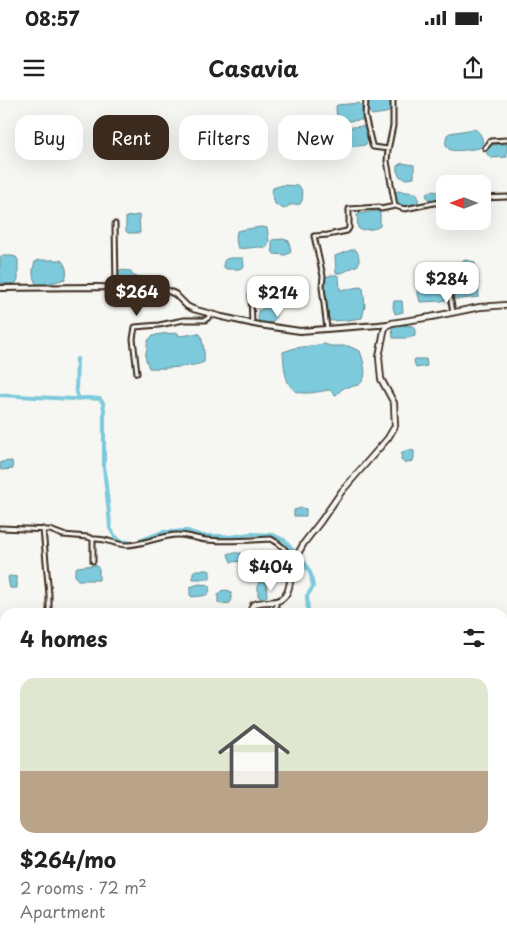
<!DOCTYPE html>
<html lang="en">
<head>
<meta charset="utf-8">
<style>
  body { margin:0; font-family:"Playpen Sans",sans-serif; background:#f6f6f6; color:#222; height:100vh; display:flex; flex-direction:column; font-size:19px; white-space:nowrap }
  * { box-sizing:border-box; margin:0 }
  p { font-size:16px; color:#767676 }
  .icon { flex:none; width:28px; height:28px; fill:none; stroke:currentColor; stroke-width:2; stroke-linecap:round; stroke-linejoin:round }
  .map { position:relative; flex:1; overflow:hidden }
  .details { position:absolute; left:0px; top:508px; width:508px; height:336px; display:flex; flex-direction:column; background:#fff; border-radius:15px 15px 0 0; box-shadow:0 5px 20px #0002 }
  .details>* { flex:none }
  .hud { position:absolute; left:15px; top:15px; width:478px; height:45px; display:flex; gap:10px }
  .needle { width:32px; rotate:270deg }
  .fabs { position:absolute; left:436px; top:75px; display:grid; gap:10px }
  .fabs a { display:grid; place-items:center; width:55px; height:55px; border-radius:10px; background:#fff; box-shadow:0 5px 20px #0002; font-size:25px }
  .price { position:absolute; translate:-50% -42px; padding:0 11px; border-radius:10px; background:#fff; color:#222; font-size:16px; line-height:32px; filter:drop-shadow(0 1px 2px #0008) }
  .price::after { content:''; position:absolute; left:50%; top:30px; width:15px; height:11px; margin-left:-8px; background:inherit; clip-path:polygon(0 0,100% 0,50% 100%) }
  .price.selected { background:#3b2a1e; color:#fff }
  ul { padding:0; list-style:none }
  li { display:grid; align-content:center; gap:10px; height:265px; padding:0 20px }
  li span { display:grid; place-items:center; height:155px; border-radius:15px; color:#555 }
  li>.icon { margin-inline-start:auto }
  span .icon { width:90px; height:90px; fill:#fffc; stroke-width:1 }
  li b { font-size:21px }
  h2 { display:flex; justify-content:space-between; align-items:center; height:60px; padding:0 20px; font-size:21px }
  .chip { padding:0 18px; border-radius:15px; background:#fff; box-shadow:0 5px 20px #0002; font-size:18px; line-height:45px }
  .chip.selected { background:#3b2a1e; color:#fff }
  .status { display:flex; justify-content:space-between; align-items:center; height:35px; padding:0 25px; background:#fff; direction:ltr }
  .status svg { height:14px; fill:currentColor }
  header { display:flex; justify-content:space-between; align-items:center; height:65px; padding:0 20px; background:#fff; font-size:22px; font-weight:700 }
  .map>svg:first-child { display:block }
  .water { fill:#7dcadc; stroke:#638a90 }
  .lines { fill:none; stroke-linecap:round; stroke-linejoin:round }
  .canal { stroke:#7dcadc; stroke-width:4 }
  .minor-casing { stroke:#3b2a1e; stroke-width:7 }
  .tertiary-casing { stroke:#3b2a1e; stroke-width:8 }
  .secondary-casing { stroke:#3b2a1e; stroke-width:8 }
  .minor { stroke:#f6f6f2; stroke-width:3 }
  .tertiary { stroke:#f6f6f2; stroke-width:4 }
  .secondary { stroke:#f6f6f2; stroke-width:4.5 }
</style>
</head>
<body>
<div class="status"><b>08:57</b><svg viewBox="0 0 49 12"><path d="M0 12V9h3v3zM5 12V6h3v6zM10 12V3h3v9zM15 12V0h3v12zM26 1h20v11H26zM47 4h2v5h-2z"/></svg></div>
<header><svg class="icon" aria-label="menu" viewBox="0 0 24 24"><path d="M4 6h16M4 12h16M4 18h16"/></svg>Casavia<svg class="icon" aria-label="share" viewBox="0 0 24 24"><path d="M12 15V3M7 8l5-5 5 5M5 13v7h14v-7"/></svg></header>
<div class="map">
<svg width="507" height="843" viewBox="0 0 507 843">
  <rect width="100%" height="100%" fill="#f6f6f2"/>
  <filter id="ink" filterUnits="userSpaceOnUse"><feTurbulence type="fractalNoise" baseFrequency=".02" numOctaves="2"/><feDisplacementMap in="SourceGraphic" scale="10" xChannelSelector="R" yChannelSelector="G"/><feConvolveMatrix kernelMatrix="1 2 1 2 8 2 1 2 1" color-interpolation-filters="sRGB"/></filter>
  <g filter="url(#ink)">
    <path class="water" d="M371,0H390L392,4V11L385,13L372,15C368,12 367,8 368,3Z
      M359,3L361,5L363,14L362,20C354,20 343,23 337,18L336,7L337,5Z
      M363,26L365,28L368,41L365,45C354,47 345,48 339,37V29L343,28Z
      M474,29C481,32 484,40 482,47C477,49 472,49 466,50C454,51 442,53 447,35L450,33Z
      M507,44V57L491,58L487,54L486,48L490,45Z
      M402,63L414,65V78L406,79L399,76L397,71V66Z
      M283,85L299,86C303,90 304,100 300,104L290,105L284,109L275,104L272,93L273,88Z
      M398,91L416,93L418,96V103C413,107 403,108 397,105L395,97V93Z
      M433,91L441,93L442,100H429L427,97L426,93Z
      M377,111L380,113V126C375,130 367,129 361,130L358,128L357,115L358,114Z
      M139,115L140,133H128L126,131V117Z
      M261,127L267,128L269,141L267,147L264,148C257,145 247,150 238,148L236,140L237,131L241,130Z
      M283,139L289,141L291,152L286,155L274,154L272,150V140Z
      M351,150H356C359,154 360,161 358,165L342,173H336L335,156Z
      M4,156H12L16,157L18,160V179L16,183L8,184L0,183V157Z
      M231,158H243L244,167L239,169H226L223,166L224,161L226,159Z
      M39,160H61C66,165 68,172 65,179L44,185H37C32,178 32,170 35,162Z
      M466,160L474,162L475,164V170C470,173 465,172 460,171L458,164L460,162Z
      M120,170L131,171L133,176L142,177V182L131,183L119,182L118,171Z
      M332,175H337L339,177L340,190L360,187L363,188L365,206L362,218L348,220L330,221L328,215L324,179L325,177Z
      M456,182H477L478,183L479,197L461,199H455C453,194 453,187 456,182Z
      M433,183L446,184L447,199L442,201L420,202L418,194V186Z
      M288,188L292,190L294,195V201L285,205L282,202L280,192Z
      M394,201H402L403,212L395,214L393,207Z
      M268,207L276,211L275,219C271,225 265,224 259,222L258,217V211Z
      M400,225L412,226L415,228V236L408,238H393L392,226Z
      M178,233L179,236L195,234H200C203,240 205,255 204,262C194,267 161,269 149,268C146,259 144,258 147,249C148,244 146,246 148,241C152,232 169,234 178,233Z
      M325,244L330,246H348L360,251C363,260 370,279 358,285C353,287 346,286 342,289C340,291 338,293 336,295L334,294L330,290C320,291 307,295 298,292C284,288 284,263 283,252L295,248Z
      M415,259H426L427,266L416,268L414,261Z
      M408,350L414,351V359L413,361L404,363L401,359L402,352Z
      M12,361L13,369L1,370L0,368L1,362Z
      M302,408L306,409V416H294V410Z
      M229,453H241L242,455V461L231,462L228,455Z
      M96,465L99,469V480H78C74,477 74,471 77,467Z
      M196,470H208L210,471V479H193V472Z
      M9,476L17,477V488H10L8,478Z
      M259,482H265L266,483L267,496C264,498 261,499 258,496V484Z
      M199,484L209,485C209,487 210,490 209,492C208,497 196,496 192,497L190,495V487Z
      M225,490L230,491C232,495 232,499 230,503L221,504L218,503V495L221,491Z"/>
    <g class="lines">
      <path class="canal" d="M77,259L76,289L78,299
        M0,295L72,299L87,298L100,299L103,303L104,310V367L109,414L110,428L114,435L120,441L134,443L162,432H174L182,431H187L202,436H222L230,437L251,434L273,435L284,440L306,465L311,475L313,487L307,496L308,512
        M502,799L507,800
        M353,843L356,839"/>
      <g class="minor-casing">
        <path id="minor" d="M366,0L365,16L372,45L373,47L388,49
          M393,0V26L388,50L387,61L395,106
          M485,48L491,41L507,40
          M482,98L507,97
          M115,124L116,187
          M436,180H449L450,196L453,212
          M251,195L252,224
          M327,229L322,187L323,176L314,136L328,135L347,131L349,128V109L379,107L381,109L395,106L405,109L434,103L445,102
          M137,273L133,239L135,227L159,225L184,220H205L208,218L210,214
          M0,428L50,430L63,435L88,437L93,439
          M43,429L49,495V512
          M93,461V439C108,438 114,445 127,445C143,445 164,434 179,435C188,435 197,439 206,440C228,442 249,440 271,439C282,444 287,452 294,461
          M276,501V512
          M502,624L507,625
          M502,803H507
          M124,843V839
          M161,843V839
          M347,843L348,839"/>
      </g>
      <g class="tertiary-casing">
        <path id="tertiary" d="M0,188L94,187L155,188L166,190L175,194L187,206L193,209L222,217L259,225L300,231L378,225L388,224"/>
      </g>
      <g class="secondary-casing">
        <path id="secondary" d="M295,459L304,443L321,421L342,391L388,338L395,326L394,303L381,279L379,257L384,231L386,226L392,223L431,217L480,207L507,205
          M250,512L253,505C260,501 269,503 277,501C293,497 289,474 294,461
          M0,591L5,590"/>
      </g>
      <use href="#minor" class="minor"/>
      <use href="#tertiary" class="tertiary"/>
      <use href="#secondary" class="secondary"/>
    </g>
  </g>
</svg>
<div class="fabs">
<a><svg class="needle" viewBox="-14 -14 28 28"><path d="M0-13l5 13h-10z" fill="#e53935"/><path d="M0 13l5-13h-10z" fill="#767676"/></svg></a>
</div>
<b class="price" style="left:447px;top:204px">$284</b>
<b class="price selected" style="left:137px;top:217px">$264</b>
<b class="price" style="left:278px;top:218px">$214</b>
<b class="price" style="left:271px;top:492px">$404</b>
<div class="hud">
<a class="chip">Buy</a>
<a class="chip selected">Rent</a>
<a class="chip">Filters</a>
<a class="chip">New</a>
</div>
<section class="details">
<h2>4 homes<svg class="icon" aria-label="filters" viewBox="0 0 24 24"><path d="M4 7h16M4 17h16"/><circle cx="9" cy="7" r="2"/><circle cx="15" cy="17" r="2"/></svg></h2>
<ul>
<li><span style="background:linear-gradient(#dfe7d0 60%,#b9a48a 0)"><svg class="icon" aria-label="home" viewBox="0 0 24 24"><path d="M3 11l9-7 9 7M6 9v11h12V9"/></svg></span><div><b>$264/mo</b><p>2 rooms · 72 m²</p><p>Apartment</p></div></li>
</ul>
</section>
</div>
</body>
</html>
